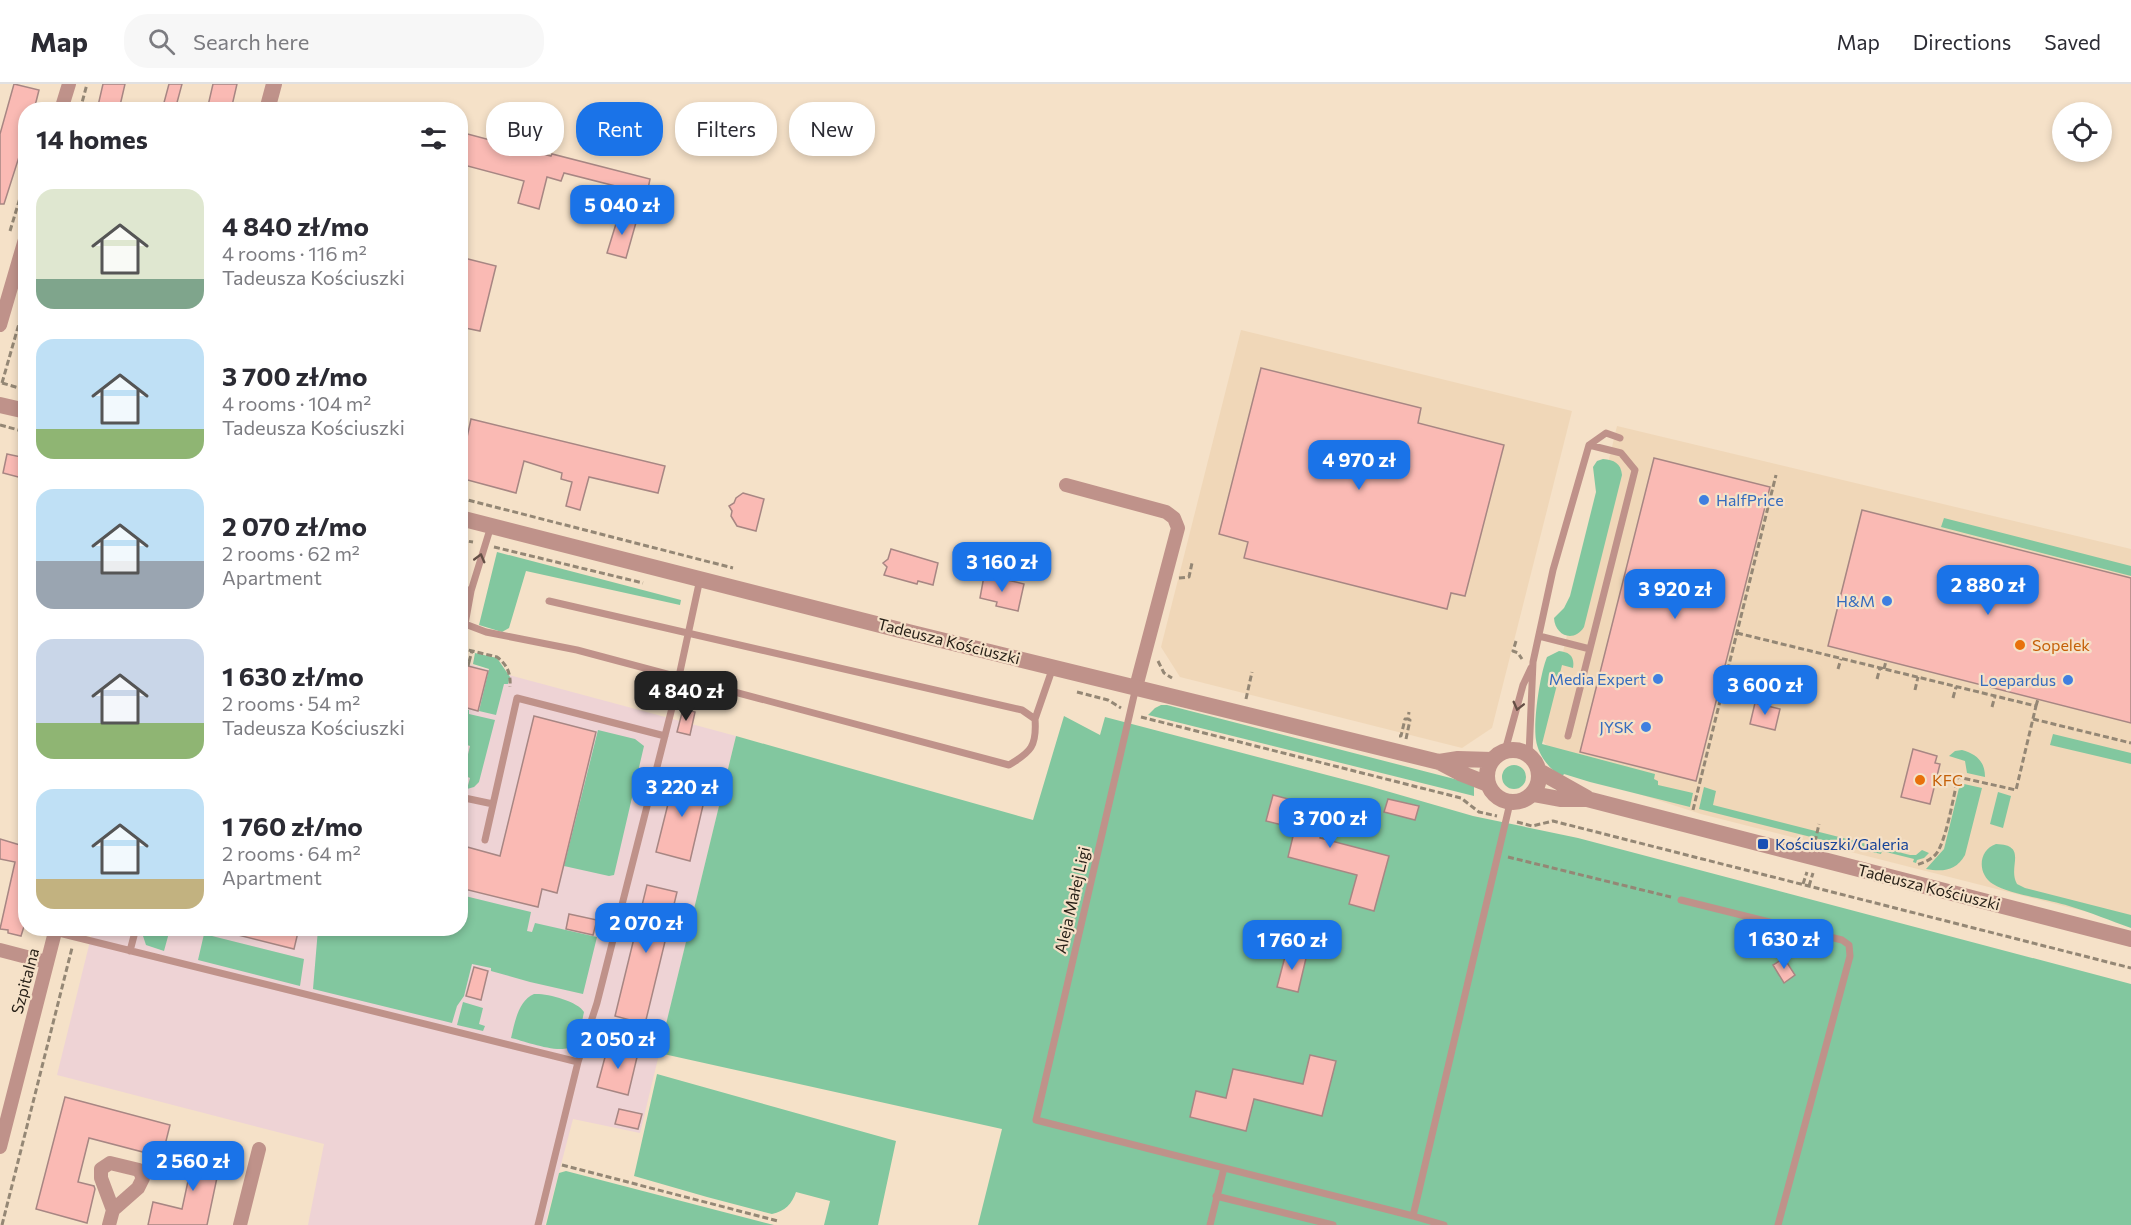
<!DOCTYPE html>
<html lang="en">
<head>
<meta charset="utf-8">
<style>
  body { margin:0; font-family:Commissioner,sans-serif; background:#f7f7f7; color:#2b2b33; height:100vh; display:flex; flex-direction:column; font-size:22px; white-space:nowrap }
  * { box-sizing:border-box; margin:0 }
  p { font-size:20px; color:#7c7c81 }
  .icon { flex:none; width:33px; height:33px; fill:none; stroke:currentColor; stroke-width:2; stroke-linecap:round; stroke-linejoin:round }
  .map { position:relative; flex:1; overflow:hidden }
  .details { position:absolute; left:18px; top:18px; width:450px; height:834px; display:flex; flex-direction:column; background:#fff; border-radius:24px; box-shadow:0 3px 9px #0003 }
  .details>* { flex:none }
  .guide { position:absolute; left:486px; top:18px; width:570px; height:54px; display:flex; gap:12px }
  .tools { position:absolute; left:2052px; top:18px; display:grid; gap:12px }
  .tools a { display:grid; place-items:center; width:60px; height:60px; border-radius:50%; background:#fff; box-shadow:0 3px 9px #0003; font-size:30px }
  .price { position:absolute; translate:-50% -51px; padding:0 14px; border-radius:12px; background:#1a73e8; color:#fff; font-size:20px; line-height:39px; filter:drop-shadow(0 2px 3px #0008) }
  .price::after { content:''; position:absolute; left:50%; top:36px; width:18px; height:14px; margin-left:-9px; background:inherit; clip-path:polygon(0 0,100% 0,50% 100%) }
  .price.selected { background:#222; color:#fff }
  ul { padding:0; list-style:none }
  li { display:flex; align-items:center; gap:18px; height:150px; padding:0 18px }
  li span { display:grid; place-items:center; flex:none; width:168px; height:120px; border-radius:18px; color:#555 }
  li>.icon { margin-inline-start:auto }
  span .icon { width:72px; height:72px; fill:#fffc; stroke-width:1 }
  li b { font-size:26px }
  h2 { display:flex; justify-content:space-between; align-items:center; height:72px; padding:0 18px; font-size:26px }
  .pill { padding:0 21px; border-radius:24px; background:#fff; box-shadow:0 3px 9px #0003; font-size:21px; line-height:54px }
  .pill.selected { background:#1a73e8; color:#fff }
  header { display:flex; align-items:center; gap:36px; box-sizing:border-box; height:84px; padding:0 30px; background:#fff; border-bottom:2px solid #e1e1e2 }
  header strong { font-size:28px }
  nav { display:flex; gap:33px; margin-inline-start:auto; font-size:21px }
  .search { width:420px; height:54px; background:#f7f7f7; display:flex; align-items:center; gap:15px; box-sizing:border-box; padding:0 21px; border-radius:24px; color:#7c7c81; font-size:22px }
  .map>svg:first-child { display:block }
  .built { fill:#f0d7b8 }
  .medical { fill:#eed3d5 }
  .green { fill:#82c79f }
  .building { fill:#fabab4; stroke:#a78683; stroke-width:1.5 }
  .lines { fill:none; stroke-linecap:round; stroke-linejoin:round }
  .path { stroke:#948775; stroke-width:3; stroke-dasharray:6 3; stroke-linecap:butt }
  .service { stroke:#bf928a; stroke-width:7 }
  .minor { stroke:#bf928a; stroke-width:14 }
  .tertiary { stroke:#bf928a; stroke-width:16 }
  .oneway { stroke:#654f46 }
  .shop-dot { fill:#3f7fe0; stroke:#f5e1c8; stroke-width:2 }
  .food-dot { fill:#e8710a; stroke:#f5e1c8; stroke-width:2 }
  .transit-dot { fill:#1a4fb4; stroke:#f5e1c8; stroke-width:2 }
  .labels { text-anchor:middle; stroke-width:4.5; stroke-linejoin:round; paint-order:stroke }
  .shop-label { font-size:16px; fill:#366cbe; stroke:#f5e1c8; text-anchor:end }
  .street-label { font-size:16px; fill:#292219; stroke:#f5e1c8 }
  .food-label { font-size:16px; fill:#c56008; stroke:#f5e1c8; text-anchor:start }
  .transit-label { font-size:16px; fill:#164399; stroke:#f5e1c8; text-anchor:start }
</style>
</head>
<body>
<header>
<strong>Map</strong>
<div class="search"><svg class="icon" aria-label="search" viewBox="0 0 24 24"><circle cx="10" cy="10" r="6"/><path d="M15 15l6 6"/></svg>Search here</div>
<nav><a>Map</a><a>Directions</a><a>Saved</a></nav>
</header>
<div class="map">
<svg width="2131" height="1141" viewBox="0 0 2131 1141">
  <rect width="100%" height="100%" fill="#f5e1c8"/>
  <path class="built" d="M1241,246L1572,327L1492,644L1462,664L1180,593L1161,563Z
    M1617,342L2131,465V839L1701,730L1567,687L1542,656Z"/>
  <path class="medical" d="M461,578L736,652L640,1049L573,1035L545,1141H308L324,1060L57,991L93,845L460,844Z"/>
  <path class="green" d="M1603,375C1614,376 1621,379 1622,391L1584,543C1574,559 1555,552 1554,534L1564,524L1570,512L1596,408L1593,383L1597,377Z
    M1944,434L2131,482V492L1941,443Z
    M497,468L681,516L680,521L526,487L509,544L502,548L479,541Z
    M1559,567C1569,568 1575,572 1573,584L1562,581L1542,660L1655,690L1654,695L1658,697V701L1693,709L1690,723L1590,698L1564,690L1562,693C1550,686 1538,671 1536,656C1533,637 1540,590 1547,573Z
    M475,569L497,574L510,593L508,600H504L496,631L479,627L489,585L473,580Z
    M1161,621H1167L1474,700V712L1148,631L1155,624Z
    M461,624L469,626V630L495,636L479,698L474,703L467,705L470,694L463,691L470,662L461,659Z
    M1064,632L1100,651L1105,633L1369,702L1473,732L1578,754L2131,900V1141H978L1002,1045L659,969L736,652L1033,736Z
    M598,646L635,655L644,662L614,791L609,792L564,782Z
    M2053,650L2131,669V680L2050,661Z
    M1962,666C1976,670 1985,677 1985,693L1967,689L1965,677L1949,672L1955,667Z
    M1502 693a12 12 0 1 1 24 0a12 12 0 1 1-24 0Z
    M1964,700L1982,704L1965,771C1956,787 1943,788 1926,785L1944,765L1959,704Z
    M1704,703L1716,707L1713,721L1910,771H1916L1922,766L1929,769L1924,774L1917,776L1916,779L1913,778L1914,775L1882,767L1881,770L1855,764L1699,725Z
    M1998,708L2011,712L2003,744L1990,740Z
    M1996,760C2029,761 2007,783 2017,800L2025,804L2131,831V844C2111,837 2090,828 2069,822C2048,815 2011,811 1993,800C1977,790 1978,766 1996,760Z
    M461,811L531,828L527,847L532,848L535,839L597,853L583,910L530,898L491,887V884L472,880L464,912L457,922L452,939L313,905L318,845L460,844Z
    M144,845H170L164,867L146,861L143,852Z
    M204,850L304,875L300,902L198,876Z
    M534,910C546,909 578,917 584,928C582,937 580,952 574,960C565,973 525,957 511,954C515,938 518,917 534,910Z
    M463,918L483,924L479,940L485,942L483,947L457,941Z
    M657,990L896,1057L878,1141H824L830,1117L796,1108C792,1120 785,1127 772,1130L707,1113L634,1092Z
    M566,1087L774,1141H546L559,1089Z"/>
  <path class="building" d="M14,0L39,6L34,26H26V51L4,120H0V50Z
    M103,0H125L119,26H97Z
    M169,0H182L175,26H162Z
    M213,0H237L231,26H207Z
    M460,48L551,72L552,70L650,95L647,110L564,89L561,97L547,93L539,125L518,119L524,97L460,80Z
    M619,130L637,135L626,174L607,169Z
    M464,174L496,182L480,247L460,243V187Z
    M1261,284L1421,324L1418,339L1504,361L1465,512L1451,509L1447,525L1244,474L1248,458L1219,450Z
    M471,335L665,382L658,409L589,393L580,426L566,422L572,398L561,395L562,389L524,377L516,409L460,394V366L464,367Z
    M7,370L26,374V395L3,389Z
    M1654,374L1770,403L1696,697L1580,668Z
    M743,409L764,415L756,447L737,442L731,432L732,427L729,422L734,419L736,414Z
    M1862,426L2131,494V639L1828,562Z
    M891,465L938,479L933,501L918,497L917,500L884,491L887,483L883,479L888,475Z
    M984,492L996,495L999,494L1024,500L1018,527L996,522L997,518L980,514Z
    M460,580L488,587L478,627L460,622Z
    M1755,619L1780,625L1775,646L1750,640Z
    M683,625L695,628L690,651L677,648Z
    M534,632L596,648L557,809L542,805L538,823L460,804V761L500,772Z
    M1913,665L1937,672L1935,679L1940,680L1930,720L1901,713Z
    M675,692L708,700L690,777L656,768Z
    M1273,711L1327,725L1320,754L1389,772L1374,827L1349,820L1357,791L1288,773L1295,744L1266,737Z
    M1388,715L1419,722L1415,736L1384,728Z
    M0,755L20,761L21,756L26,757V836L21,852L8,849V846L0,845L15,778L0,775Z
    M647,801L677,808L645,940L615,932Z
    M569,830L597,836L593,851L566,845Z
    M231,844H299L294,865L230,849Z
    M1287,865L1307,870L1298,908L1277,903Z
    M1784,874L1795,891L1784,899L1773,881Z
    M474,883L488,887L481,916L466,912Z
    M608,962L638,969L628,1011L597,1003Z
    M1310,971L1336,977L1322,1032L1254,1015L1246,1047L1190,1033L1196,1007L1226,1014L1233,985L1303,1000Z
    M65,1013L170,1041L162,1073L89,1054L78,1098L94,1102L95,1105L87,1139L36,1125Z
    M619,1025L642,1030L638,1045L615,1040Z
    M196,1060L223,1065L207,1141H148L153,1118L182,1125Z"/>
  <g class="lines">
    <path class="path" d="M80,26L87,0
      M10,147L26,94
      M2,299L26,215
      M2,299L26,306
      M0,341L26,348
      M460,414L733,484
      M460,456L473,458
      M494,463L643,499
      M1179,494L1189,493L1192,479
      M1737,549L2036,622L2016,706L1958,693C1954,710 1946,758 1936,770C1931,776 1923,779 1916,781
      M1516,557L1513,567L1518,569L1522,575
      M460,564L497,573C508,581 511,591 510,603
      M460,576L469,578L468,582
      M1158,577L1164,589L1172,594
      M469,578L472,567
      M1838,585L1841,575
      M1884,585L1886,577
      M1877,595L1880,584
      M1915,606L1918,593
      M1077,608L1108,616L1121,624
      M1953,614L1956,603
      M1246,615L1252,588
      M2036,622L2038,615
      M1992,623L1995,612
      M1141,633L1461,714L1479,728L1497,732
      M2033,635L2131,659
      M1399,652H1401L1405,635H1408L1409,628
      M1406,655L1410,636L1408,635
      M1693,726L1776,391
      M1517,738L1532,742L1553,737L2131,884
      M1815,758L1819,740
      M1508,773L1671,813
      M1803,800L1807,788
      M1809,802L1813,789
      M562,1081L778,1137
      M2,1141L72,864"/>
    <path class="service" d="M460,504L471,507
      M461,539L465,540L471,507L491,442
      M465,540L486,548L577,566L1009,681C1031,668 1037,662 1035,635L1022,626L549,517
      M1539,552L1590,565
      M1136,603L1036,1036L1413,1132L1510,719
      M1035,635L1053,583
      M1568,652L1635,386L1621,369L1589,361
      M1505,667L1523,601L1531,584
      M1529,671L1533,578L1553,486L1589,361L1606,349L1620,354
      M460,713L493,720
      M485,756L517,614L665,652
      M1681,816L1842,856L1849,861L1850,872L1778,1141
      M55,848L578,978
      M130,867L136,844
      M1216,1112L1333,1141
      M1413,1132L1444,1141
      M538,1141L578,978L597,919L673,620L700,495
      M1210,1141L1224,1084"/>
    <path class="minor" d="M61,26L69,0
      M0,241L26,152
      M1066,401L1166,428L1174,434L1178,444L1136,603
      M0,866L46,878
      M0,1063L56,844
      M109,1141L113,1126L101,1094V1085L110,1079L139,1086L143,1094L138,1104L113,1126
      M240,1141L259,1065"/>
    <path class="tertiary" d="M267,26L274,0
      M0,321L26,327
      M460,434L896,545L1439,678L1460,689L1488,700
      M1487 692a26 26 0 1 1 52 0a26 26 0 1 1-52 0Z
      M1439,678L1458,675L1492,676
      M1539,687L1587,714
      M1533,710L1560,715H1587L2131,855"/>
  </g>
  <defs><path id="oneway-chevron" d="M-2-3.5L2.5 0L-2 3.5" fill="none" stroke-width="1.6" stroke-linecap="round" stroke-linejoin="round" transform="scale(1.5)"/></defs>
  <g class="oneway">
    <use href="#oneway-chevron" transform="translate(480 474) rotate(-75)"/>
    <use href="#oneway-chevron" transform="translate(1518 622) rotate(104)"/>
  </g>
  <g class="shop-dot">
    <circle cx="1704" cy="416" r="6"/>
    <circle cx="1887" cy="517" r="6"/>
    <circle cx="1658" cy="595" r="6"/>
    <circle cx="2068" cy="596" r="6"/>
    <circle cx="1646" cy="643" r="6"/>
  </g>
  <g class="food-dot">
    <circle cx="2020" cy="561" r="6"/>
    <circle cx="1920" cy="696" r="6"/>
  </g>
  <rect class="transit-dot" x="1757" y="754" width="12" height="12" rx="3"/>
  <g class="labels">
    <g class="shop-label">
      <text x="1716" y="422" text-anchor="start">HalfPrice</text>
      <text x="1875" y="523">H&amp;M</text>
      <text x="1646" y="601">Media Expert</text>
      <text x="2056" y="602">Loepardus</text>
      <text x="1634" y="649">JYSK</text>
    </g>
    <g class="street-label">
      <text transform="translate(949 557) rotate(14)" y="6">Tadeusza Kościuszki</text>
      <text transform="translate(1929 803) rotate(14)" y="6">Tadeusza Kościuszki</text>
      <text transform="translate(1072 816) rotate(-77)" y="6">Aleja Małej Ligi</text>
      <text transform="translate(25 897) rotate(-75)" y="6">Szpitalna</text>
    </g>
    <g class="food-label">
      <text x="2032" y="567">Sopelek</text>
      <text x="1932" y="702">KFC</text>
    </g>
    <g class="transit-label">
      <text x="1775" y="766">Kościuszki/Galeria</text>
    </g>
  </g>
</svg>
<div class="tools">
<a><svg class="icon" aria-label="locate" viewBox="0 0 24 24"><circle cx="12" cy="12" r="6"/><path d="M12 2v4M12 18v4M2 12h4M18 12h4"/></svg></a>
</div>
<b class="price" style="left:622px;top:152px">5 040 zł</b>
<b class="price" style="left:1359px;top:407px">4 970 zł</b>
<b class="price" style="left:1002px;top:509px">3 160 zł</b>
<b class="price" style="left:1988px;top:532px">2 880 zł</b>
<b class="price" style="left:1675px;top:536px">3 920 zł</b>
<b class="price" style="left:1765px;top:632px">3 600 zł</b>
<b class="price selected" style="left:686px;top:638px">4 840 zł</b>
<b class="price" style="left:682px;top:734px">3 220 zł</b>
<b class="price" style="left:1330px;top:765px">3 700 zł</b>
<b class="price" style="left:646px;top:870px">2 070 zł</b>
<b class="price" style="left:1784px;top:886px">1 630 zł</b>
<b class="price" style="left:1292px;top:887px">1 760 zł</b>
<b class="price" style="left:618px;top:986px">2 050 zł</b>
<b class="price" style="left:193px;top:1108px">2 560 zł</b>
<div class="guide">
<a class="pill">Buy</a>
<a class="pill selected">Rent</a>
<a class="pill">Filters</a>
<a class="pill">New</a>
</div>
<section class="details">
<h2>14 homes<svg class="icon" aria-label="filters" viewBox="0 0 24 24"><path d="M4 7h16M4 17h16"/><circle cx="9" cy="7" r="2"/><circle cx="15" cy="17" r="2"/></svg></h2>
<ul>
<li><span style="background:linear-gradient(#dfe7d0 75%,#7fa58c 0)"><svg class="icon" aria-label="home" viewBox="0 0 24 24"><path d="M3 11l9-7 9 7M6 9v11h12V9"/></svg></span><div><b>4 840 zł/mo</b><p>4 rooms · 116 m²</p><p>Tadeusza Kościuszki</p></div></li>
<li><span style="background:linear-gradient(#bfe0f5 75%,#8fb573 0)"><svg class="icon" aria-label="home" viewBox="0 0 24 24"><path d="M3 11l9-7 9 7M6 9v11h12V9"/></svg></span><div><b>3 700 zł/mo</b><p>4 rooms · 104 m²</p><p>Tadeusza Kościuszki</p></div></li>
<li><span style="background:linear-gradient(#bfe0f5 60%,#9aa5b1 0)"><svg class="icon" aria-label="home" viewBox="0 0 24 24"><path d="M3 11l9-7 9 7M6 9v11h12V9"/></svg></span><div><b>2 070 zł/mo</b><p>2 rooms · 62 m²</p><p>Apartment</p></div></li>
<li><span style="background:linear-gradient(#c9d6e8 70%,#8fb573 0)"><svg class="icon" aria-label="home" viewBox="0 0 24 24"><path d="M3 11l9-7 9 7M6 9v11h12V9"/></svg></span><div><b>1 630 zł/mo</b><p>2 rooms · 54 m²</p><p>Tadeusza Kościuszki</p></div></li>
<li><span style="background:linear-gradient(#bfe0f5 75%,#c2b280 0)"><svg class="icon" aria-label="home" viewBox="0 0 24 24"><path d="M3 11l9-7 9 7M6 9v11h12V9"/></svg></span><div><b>1 760 zł/mo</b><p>2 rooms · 64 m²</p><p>Apartment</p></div></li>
</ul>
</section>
</div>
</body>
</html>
